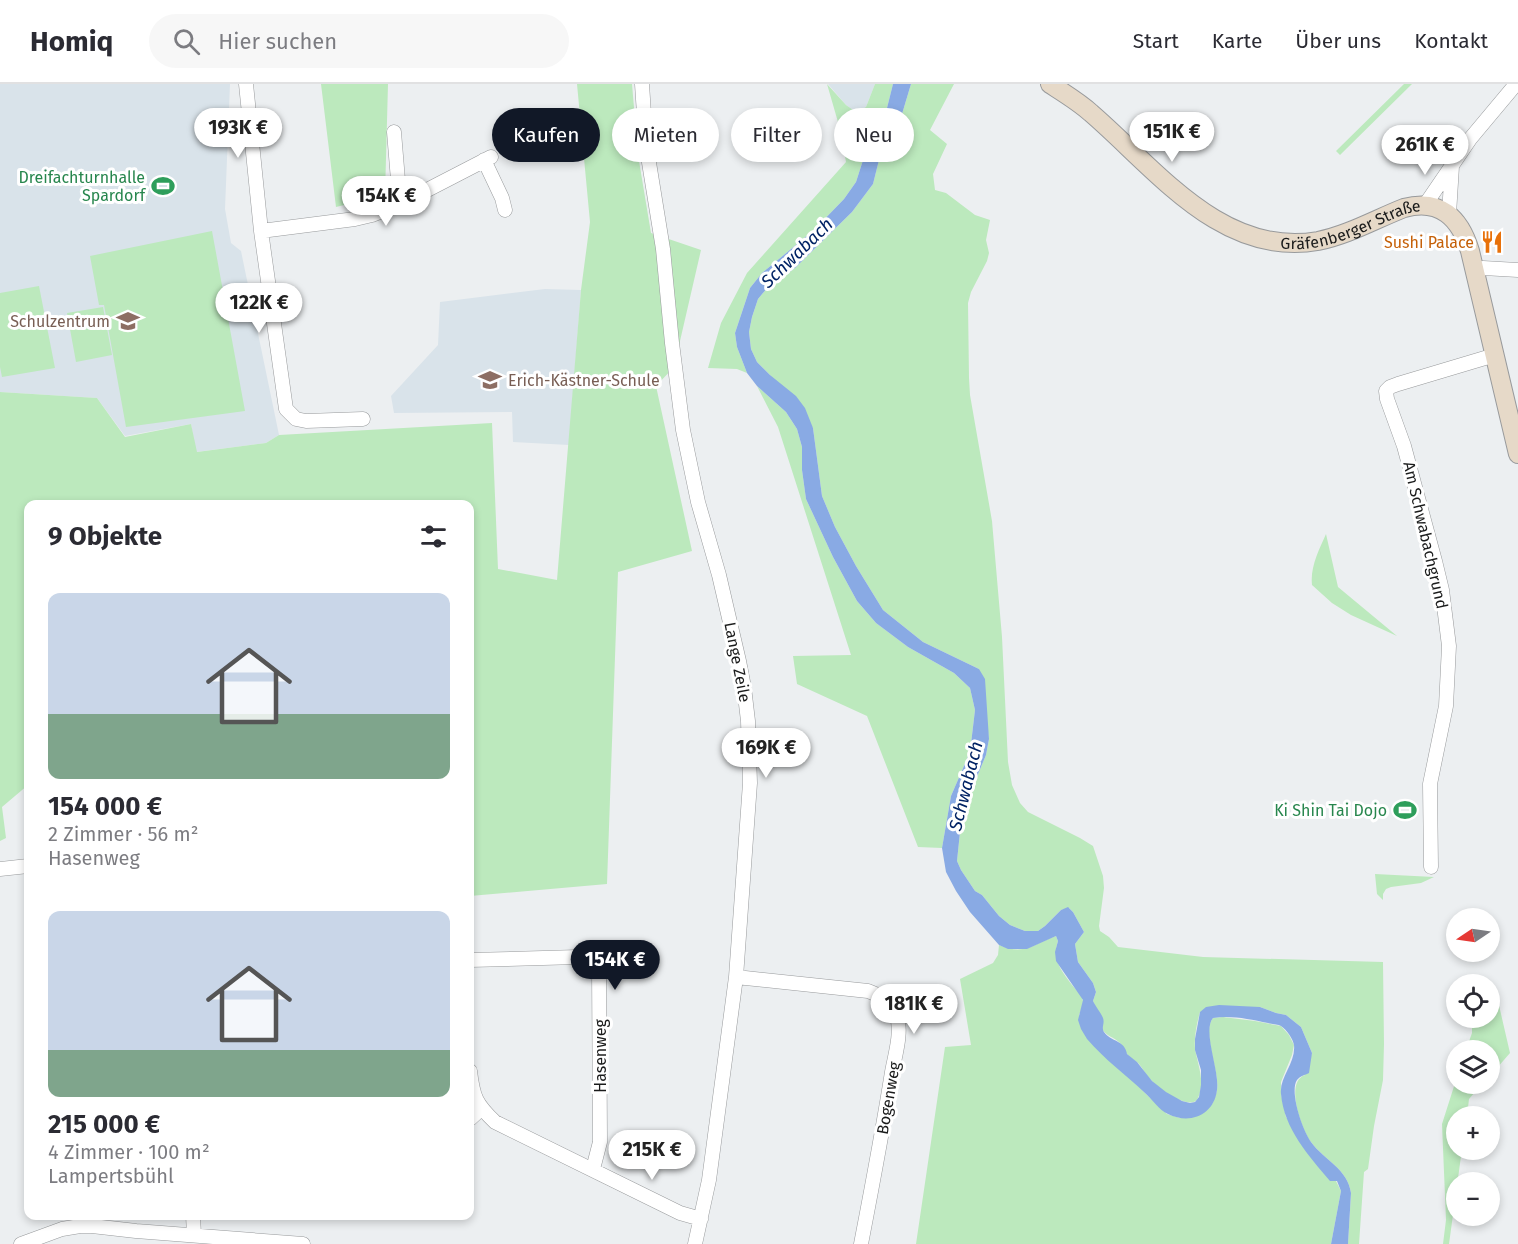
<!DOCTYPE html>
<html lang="de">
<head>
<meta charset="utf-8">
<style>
  body { margin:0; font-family:"Fira Sans",sans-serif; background:#f7f7f7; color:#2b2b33; height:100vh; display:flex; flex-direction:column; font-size:22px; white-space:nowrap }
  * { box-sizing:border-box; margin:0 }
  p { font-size:20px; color:#7c7c81 }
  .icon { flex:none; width:33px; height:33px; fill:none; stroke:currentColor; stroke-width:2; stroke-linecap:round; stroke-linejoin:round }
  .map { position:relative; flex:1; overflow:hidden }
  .details { position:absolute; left:24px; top:416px; width:450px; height:720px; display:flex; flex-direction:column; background:#fff; border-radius:12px; box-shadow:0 3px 9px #0003 }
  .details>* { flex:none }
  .guide { position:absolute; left:492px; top:24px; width:570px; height:54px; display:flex; gap:12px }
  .needle { width:39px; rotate:257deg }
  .tools { position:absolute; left:1446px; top:824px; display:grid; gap:12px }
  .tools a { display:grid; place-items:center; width:54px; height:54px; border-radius:50%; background:#fff; box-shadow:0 3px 9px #0003; font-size:30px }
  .price { position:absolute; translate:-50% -51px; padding:0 14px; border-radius:21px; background:#fff; color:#222; font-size:20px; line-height:39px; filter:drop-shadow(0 2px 3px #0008) }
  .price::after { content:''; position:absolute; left:50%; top:36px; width:18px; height:14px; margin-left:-9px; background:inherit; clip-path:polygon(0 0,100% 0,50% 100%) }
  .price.on { background:#111827; color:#fff }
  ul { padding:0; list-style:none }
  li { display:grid; align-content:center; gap:12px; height:318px; padding:0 24px }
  li span { display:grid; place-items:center; height:186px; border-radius:12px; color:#555 }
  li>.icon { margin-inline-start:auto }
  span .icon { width:108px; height:108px; fill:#fffc; stroke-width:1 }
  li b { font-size:26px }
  h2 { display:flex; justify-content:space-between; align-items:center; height:72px; padding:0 24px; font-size:26px }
  .tag { padding:0 21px; border-radius:27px; background:#fff; box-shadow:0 3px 9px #0003; font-size:21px; line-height:54px }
  .tag.on { background:#111827; color:#fff }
  header { display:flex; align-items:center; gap:36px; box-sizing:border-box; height:84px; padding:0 30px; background:#fff; border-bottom:2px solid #e1e1e2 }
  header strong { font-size:28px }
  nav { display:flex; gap:33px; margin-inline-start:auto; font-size:21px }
  .search { width:420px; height:54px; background:#f7f7f7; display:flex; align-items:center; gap:15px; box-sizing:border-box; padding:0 21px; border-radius:33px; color:#7c7c81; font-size:22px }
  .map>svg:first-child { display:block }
  .built { fill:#d9e3ea }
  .green { fill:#bce9bd }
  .water { fill:#89aae4 }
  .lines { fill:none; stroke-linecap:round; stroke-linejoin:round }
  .minor-casing { stroke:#989a9c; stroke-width:15 }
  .secondary-casing { stroke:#989a9c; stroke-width:20 }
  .minor { stroke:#fff; stroke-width:14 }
  .secondary { stroke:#e6d9c8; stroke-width:18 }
  .labels { text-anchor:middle; stroke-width:6; stroke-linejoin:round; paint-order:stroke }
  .leisure-label { font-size:16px; fill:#27864d; stroke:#fff; text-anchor:end }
  .street-label { font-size:16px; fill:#1a1b1b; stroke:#fff }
  .food-label { font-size:16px; fill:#c56008; stroke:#fff; text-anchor:end }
  .education-label { font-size:16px; fill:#785e54; stroke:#fff; text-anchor:end }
  .water-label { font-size:18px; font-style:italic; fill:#002264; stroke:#fff }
</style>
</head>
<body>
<header>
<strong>Homiq</strong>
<div class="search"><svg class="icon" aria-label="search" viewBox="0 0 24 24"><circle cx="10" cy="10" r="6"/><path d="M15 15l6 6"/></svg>Hier suchen</div>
<nav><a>Start</a><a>Karte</a><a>Über uns</a><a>Kontakt</a></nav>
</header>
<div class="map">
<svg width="1518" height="1160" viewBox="0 0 1518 1160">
  <rect width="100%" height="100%" fill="#eceff1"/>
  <path class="built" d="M0,0H230L225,125L231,159L241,167L279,351L266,359L196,368L191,340L125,352L97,314L0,308Z
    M828,0H875L866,23L856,28L846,21Z
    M545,205L581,206L569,361L513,358L512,328L394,329L391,312L438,261L440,218Z"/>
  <path class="green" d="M321,0H388L385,111L336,123Z
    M577,0H632L638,71L651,149L701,166L674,283L656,302L692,467L618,488L607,800L470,812V420H28V701L2,723L6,754L0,757V308L97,314L125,353L191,340L197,368L266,359L279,351L492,339L498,485L557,496L581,206L590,138Z
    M827,0L846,21L856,28L866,23L875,0H893L885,32L876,46L865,70L856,98L844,115L814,146L762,189L750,204L735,249L737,263L747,289L737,285L708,284L721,239L747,189L846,78L840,45Z
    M911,0H954L930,46L947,60L933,90L935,106L946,109L975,131L990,136L986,156L989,169L987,177L971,208L968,219L969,294L970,311L992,437L1002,553L1008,678L1012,701L1020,719L1028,728L1080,754L1093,762L1103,792L1104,804L1099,842L1100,847L1109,853L1118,863L1203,873L1383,878L1384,960L1383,996L1374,1042L1368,1085L1364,1088L1359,1160H1348L1351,1109C1348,1085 1324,1076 1311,1058C1302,1046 1284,998 1305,991L1312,969L1301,943L1286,931L1276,929L1260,923L1200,928C1197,939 1194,952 1195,964C1197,979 1206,998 1198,1014C1192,1028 1158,1005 1152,997C1146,992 1143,984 1138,979C1135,976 1130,974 1127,970C1124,967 1123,962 1120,959C1114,953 1106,952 1102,945L1103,940L1093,917L1096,908L1093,899L1078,878L1075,860L1084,848L1073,828L1069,824L1061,826L1045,842L1038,847H1025L1010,841L999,832L982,811L975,807L961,786L957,777L962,729L986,671L989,655L979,585L923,558L883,526L856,482L835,443L822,412L813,344L770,291L757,278L751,265L749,248L752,233L758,215L768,203L795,184L852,128L873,100L883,60L899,40Z
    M1404,0H1412L1340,71L1336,67Z
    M212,147L245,327L126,343L104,221H99L90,172Z
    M39,202L55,284L2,293L0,283V209Z
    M103,223L112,271L76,278L67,229Z
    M757,302L786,328L797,345L802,363V386L806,415L833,473L857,517L876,539L908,563L954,589L970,604L975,626L970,668L951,712L942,764L918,763L867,632L797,600L793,572L851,571L778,343Z
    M1326,450L1338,503L1397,552L1351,531L1332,519L1312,501C1310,483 1319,466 1326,450Z
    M1375,790L1434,793L1421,799L1391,803L1386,805L1383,810V816L1377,810Z
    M1056,852L1058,857C1052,876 1061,886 1072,901C1076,906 1082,910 1083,917C1083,921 1081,927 1079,931L1144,1008L1167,1030L1180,1034L1212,1020C1214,1016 1216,1011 1217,1006C1220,987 1201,948 1213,934L1223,933L1255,937L1281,942L1289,951L1294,961L1292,971L1281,998V1010L1286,1033L1336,1097L1341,1107L1331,1160H916L945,963L971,961L960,895L993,879L998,871L999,861C1025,872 1033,860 1056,852Z
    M1490,903L1495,904L1510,969L1490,992V966H1466L1472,949V933H1490Z
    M1456,996V999H1483L1469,1015L1467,1032H1456V1065H1462L1449,1160H1443L1446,1136L1442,1040Z"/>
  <path class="water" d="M893,0H911L899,40L883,60L873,100L852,128L795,184L768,203L758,215L752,233L749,248L751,265L757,278L770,291L796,312L805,324L813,344L822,412L835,443L856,482L883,526L923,558L979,585L985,595L989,655L986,671L962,729L957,777L961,786L975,807L982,811L999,832L1010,841L1025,847H1038L1045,842L1061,826L1068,823L1073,828L1084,848L1075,860L1078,878L1093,899L1096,908L1093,917C1096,923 1101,929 1103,934C1105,940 1101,943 1104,948C1111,958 1125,956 1127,970L1137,978L1152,997L1166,1008L1182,1017L1190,1019L1195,1018L1199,1013L1201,1001V986L1195,966V955L1200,928L1206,923L1219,921L1260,923L1276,929L1286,931L1301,943L1312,969L1309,989C1305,991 1300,992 1297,996C1289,1008 1303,1047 1311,1058C1324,1076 1348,1085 1351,1109L1348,1160H1331L1341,1107L1337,1097H1330C1309,1072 1284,1045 1281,1010C1279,993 1296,979 1294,961C1293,955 1287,946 1281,942C1278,940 1271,940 1268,939C1249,935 1231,931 1213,934C1202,947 1220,987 1217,1006C1214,1031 1190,1041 1168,1030C1159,1026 1152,1015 1145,1009C1126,991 1104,975 1087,955L1081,945L1078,936L1083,916L1056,877L1055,868L1058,857L1056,852L1027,865H1008L999,861L970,828L956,807L946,788L942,764L951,712L970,668L975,626L970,604L954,589L908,563L876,539L857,517L833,473L806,415L802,386V363L797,345L786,328L757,302L747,289L737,263L735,249L750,204L762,189L814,146L844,115L856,98L865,70L876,46L885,32Z"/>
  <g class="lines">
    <g class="minor-casing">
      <path id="minor" d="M246,0L261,147L286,325L296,335L306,337L363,335
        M642,0L646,60L663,165L672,259L683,346L698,418L719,491L739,577L744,603L748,637L750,699L736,893L709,1096L695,1160
        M394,48L400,120
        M484,76L502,114L505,126
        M1425,121L1470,55L1516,0
        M1449,130L1452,82
        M261,147L355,135L372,131L400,120L491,73
        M1475,186L1483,184L1518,186
        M1431,783L1430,700L1446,622L1449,562L1442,506L1435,477L1404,362L1387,315L1386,307L1390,303L1398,300L1495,271
        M0,785L28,782
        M470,876L578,873L599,880L600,1058L593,1085
        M736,893L868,907C881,912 893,918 897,933C902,949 895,971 892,988C883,1045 872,1103 861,1160
        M470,987C473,1013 476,1020 495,1038L680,1129L701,1135
        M470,1035L481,1025
        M193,1131L194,1151
        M21,1160L62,1145L80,1142H92L136,1147L303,1160"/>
    </g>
    <g class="secondary-casing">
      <g id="secondary">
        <path id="s1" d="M1050,0C1064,9 1079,18 1091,29C1156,85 1222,174 1318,157C1348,151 1376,135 1404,124C1440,114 1460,134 1470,167L1518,370"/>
      </g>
    </g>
    <use href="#minor" class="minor"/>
    <use href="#secondary" class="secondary"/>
  </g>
  <defs>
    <g id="stadium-bare" transform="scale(1.8)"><path d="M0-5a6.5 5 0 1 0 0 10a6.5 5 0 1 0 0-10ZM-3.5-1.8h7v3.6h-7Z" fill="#2e9e5b" stroke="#fff" stroke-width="2.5" paint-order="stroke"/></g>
    <g id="restaurant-bare" transform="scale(1.8)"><path d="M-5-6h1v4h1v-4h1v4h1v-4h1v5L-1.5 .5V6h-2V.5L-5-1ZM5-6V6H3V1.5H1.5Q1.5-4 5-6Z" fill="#e8710a" stroke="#fff" stroke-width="2.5" paint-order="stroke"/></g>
    <g id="school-bare" transform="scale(1.8)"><path d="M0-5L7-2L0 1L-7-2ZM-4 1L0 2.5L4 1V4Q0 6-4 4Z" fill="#8d6e63" stroke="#fff" stroke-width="2.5" paint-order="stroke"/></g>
  </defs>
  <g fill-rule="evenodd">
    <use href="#stadium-bare" x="163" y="102"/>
    <use href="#restaurant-bare" x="1492" y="158"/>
    <use href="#school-bare" x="128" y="237"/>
    <use href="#school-bare" x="490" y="296"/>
    <use href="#stadium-bare" x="1405" y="726"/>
  </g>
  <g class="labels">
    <g class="leisure-label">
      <text x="145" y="99">Dreifachturnhalle<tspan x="145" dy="18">Spardorf</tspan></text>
      <text x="1387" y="732">Ki Shin Tai Dojo</text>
    </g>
    <g class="street-label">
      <text dy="6" stroke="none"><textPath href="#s1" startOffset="357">Gräfenberger Straße</textPath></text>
      <text transform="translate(1426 451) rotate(77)" y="6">Am Schwabachgrund</text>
      <text transform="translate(738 578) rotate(79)" y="6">Lange Zeile</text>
      <text transform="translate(600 972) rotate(-90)" y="6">Hasenweg</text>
      <text transform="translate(888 1014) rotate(-80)" y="6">Bogenweg</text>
    </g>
    <g class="food-label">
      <text x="1474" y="164">Sushi Palace</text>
    </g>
    <g class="education-label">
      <text x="110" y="243">Schulzentrum</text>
      <text x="508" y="302" text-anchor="start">Erich-Kästner-Schule</text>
    </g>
    <g class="water-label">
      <text transform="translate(797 169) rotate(-44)" y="6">Schwabach</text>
      <text transform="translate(966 702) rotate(-76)" y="6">Schwabach</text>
    </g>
  </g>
</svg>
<div class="tools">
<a><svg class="needle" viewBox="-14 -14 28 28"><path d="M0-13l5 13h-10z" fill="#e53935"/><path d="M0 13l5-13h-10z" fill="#7c7c81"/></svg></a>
<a><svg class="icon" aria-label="locate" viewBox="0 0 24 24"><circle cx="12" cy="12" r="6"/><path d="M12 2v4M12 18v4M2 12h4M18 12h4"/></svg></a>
<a><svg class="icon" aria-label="layers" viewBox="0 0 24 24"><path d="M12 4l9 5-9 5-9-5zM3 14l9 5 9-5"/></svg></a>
<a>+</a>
<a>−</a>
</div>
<b class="price" style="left:238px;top:75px">193K €</b>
<b class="price" style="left:1172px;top:79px">151K €</b>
<b class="price" style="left:1425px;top:92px">261K €</b>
<b class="price" style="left:386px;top:143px">154K €</b>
<b class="price" style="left:259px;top:250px">122K €</b>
<b class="price" style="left:766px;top:695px">169K €</b>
<b class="price on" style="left:615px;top:907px">154K €</b>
<b class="price" style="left:914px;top:951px">181K €</b>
<b class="price" style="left:652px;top:1097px">215K €</b>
<div class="guide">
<a class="tag on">Kaufen</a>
<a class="tag">Mieten</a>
<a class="tag">Filter</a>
<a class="tag">Neu</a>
</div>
<section class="details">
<h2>9 Objekte<svg class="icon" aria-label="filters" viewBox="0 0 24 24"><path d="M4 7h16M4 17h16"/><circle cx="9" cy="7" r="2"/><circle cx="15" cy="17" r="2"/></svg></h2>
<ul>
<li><span style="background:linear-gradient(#c9d6e8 65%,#7fa58c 0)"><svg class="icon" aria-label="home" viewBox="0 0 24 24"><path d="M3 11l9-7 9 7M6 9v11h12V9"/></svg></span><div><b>154 000 €</b><p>2 Zimmer · 56 m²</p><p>Hasenweg</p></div></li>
<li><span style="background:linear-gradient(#c9d6e8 75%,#7fa58c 0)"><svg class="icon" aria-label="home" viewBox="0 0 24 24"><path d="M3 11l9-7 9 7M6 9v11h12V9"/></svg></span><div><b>215 000 €</b><p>4 Zimmer · 100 m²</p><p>Lampertsbühl</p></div></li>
</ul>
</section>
</div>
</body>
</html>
